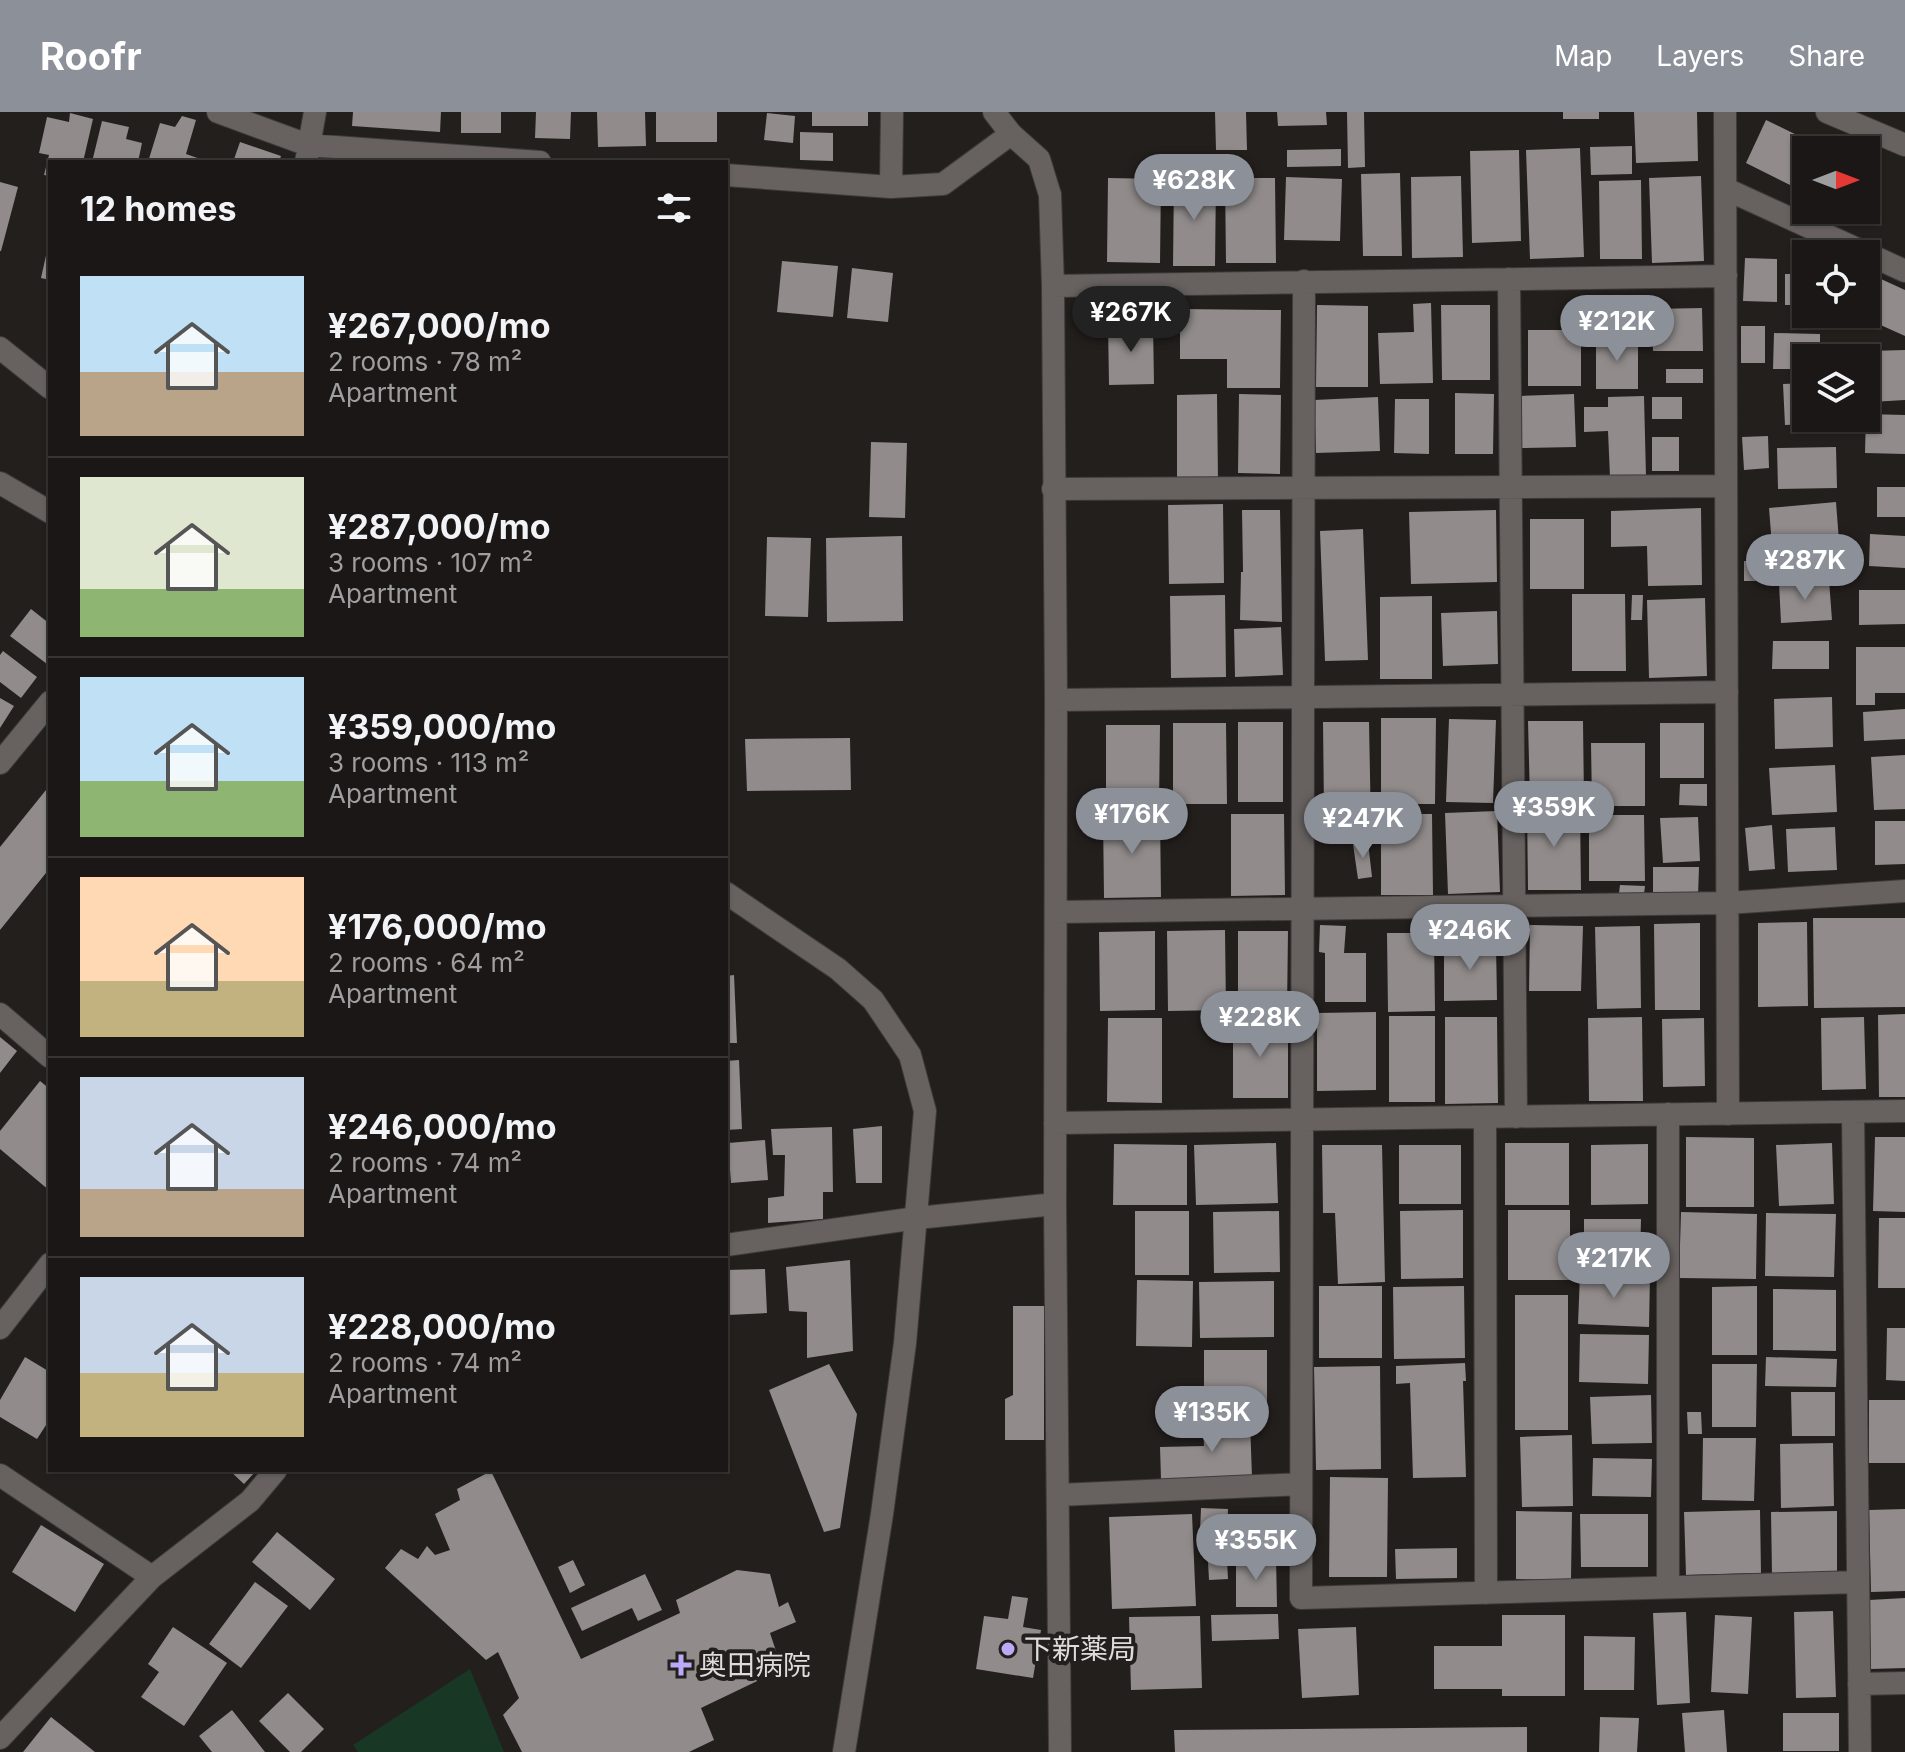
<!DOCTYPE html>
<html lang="en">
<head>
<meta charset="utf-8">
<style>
  body { margin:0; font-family:Inter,"Noto Sans JP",sans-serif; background:#272423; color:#f1f3f6; height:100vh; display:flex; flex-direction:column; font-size:30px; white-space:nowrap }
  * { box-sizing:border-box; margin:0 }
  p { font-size:26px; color:#9f9fa1 }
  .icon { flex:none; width:44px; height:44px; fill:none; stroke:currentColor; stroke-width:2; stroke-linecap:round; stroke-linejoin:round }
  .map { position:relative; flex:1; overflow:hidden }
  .drawer { position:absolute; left:48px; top:48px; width:680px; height:1312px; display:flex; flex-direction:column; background:#1a1716; border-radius:0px; box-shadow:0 2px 6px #0004,0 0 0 2px #383635 }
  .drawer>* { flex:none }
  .needle { width:52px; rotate:90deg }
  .tools { position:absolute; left:1792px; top:24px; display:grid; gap:16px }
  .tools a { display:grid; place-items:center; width:88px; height:88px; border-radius:0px; background:#1a1716; box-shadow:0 2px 6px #0004,0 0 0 2px #383635; font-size:40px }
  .price { position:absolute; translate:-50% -68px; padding:0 18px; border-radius:28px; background:#8c9099; color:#fff; font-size:26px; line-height:52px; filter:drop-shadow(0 2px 4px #0008) }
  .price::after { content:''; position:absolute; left:50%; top:48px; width:24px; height:18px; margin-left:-12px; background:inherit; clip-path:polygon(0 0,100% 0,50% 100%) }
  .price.selected { background:#222; color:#fff }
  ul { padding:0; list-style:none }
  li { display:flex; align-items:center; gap:24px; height:200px; padding:0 32px }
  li+li { border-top:2px solid #383635 }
  li span { display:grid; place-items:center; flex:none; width:224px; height:160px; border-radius:0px; color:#555 }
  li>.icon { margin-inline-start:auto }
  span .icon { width:96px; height:96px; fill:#fffc; stroke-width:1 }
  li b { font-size:34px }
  h2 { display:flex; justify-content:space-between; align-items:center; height:96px; padding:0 32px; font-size:34px }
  header { display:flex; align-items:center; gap:48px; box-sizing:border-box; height:112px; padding:0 40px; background:#8c9099; color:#fff }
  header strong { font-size:38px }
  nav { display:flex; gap:44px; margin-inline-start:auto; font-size:28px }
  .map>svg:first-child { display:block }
  .green { fill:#183724 }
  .building { fill:#918b8b }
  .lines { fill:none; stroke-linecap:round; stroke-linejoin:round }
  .minor-casing { stroke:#3e3b3a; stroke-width:24 }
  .tertiary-casing { stroke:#3e3b3a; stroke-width:24 }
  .minor { stroke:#676260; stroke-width:22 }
  .tertiary { stroke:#676260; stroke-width:22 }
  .poi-dot { fill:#baaaf7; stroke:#231f1d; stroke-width:3 }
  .labels { text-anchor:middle; stroke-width:8; stroke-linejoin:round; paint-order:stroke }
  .poi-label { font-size:28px; fill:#dedbda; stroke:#231f1d; text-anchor:start }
</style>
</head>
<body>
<header>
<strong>Roofr</strong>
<nav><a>Map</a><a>Layers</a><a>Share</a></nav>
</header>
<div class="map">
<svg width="1905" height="1640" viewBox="0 0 1905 1640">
  <rect width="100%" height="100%" fill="#231f1d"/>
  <path class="green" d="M470,1557L504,1640H358L353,1633Z"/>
  <path class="building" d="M353,0H441L440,20L352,14Z
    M461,0H501V21H461Z
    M536,0H571L570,27L535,26Z
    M597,0H645L646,34L598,35Z
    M656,0H717V30H656Z
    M812,0H868V14H812Z
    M1215,0H1246L1247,38H1216Z
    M1277,0H1326L1327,13L1278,14Z
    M1347,0H1364L1365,55L1348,56Z
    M1563,0H1599V7H1563Z
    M1634,0H1697L1698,49L1636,51Z
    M70,1L93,7L83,50H50V64L44,63L49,43L39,41L47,5L69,10Z
    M767,1L795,4L793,31L764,28Z
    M182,4L196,8L186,42L209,50H148L160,11L175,15Z
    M1766,8L1813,31L1810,38H1806V46L1792,74L1746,51Z
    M102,9L129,15L126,27L142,31L138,50H92Z
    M800,20L833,21V49L800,48Z
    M240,30L281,44L279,50H233Z
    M1632,34V62L1591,63L1590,35Z
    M1580,36L1584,145L1530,147L1526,38Z
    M1341,37V54L1287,55V38Z
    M1519,38L1521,129L1472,131L1470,39Z
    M1400,61L1402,144H1363L1361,62Z
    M1461,64L1463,145L1412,146L1411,65Z
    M1701,64L1704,149L1652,151L1649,66Z
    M1174,65L1216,66L1215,154H1173Z
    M1286,65L1342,67L1340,129L1284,128Z
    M1108,66L1161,67L1160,151L1107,150Z
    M1225,66H1275L1276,151H1226Z
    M1641,68L1642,147H1600L1599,69Z
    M0,70L18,75L1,139H0Z
    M1825,98H1863L1857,112Z
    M49,130H50V168L41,166Z
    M1745,146L1777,147V190L1743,189Z
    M782,149L838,154L833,205L777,200Z
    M852,156L893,161L888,210L847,206Z
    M1785,162H1806V193H1785Z
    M1870,162L1905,178V224L1856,202H1866V171Z
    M1431,191L1433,271L1380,272L1378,221L1414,220L1413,192Z
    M1317,193L1368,194V275H1316Z
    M1441,193H1490V268H1442Z
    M1702,196L1703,239H1653L1652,197Z
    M1180,197L1281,198L1280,276H1227V247H1180Z
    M1108,211H1153L1154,272L1109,273Z
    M1741,214H1765V251H1741Z
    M1528,218H1581V274H1528Z
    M1774,221L1820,222V246H1806V257H1773Z
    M1596,225H1638V277H1596Z
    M1905,238V288L1871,290L1869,239Z
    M1666,257H1703V271H1666Z
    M1806,271V306H1830V311L1785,313L1783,272Z
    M1455,281L1494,282L1493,342H1455Z
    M1217,282L1218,369H1177V283Z
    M1239,282L1281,283L1280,362L1238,361Z
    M1574,282L1576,335L1522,336L1520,284Z
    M1644,284L1646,364L1610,365L1608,319L1584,320V295H1608V285Z
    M1378,285L1380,339L1316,341L1314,288Z
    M1652,285H1682V307H1652Z
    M1395,287H1429V342L1394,341Z
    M1866,302L1905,303V342L1865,341Z
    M1768,324L1769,356L1744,358L1742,325Z
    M1652,325H1679V359H1652Z
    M871,330L907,331L905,406L869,405Z
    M1836,335L1837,376L1778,377L1777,336Z
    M1877,375H1905V405H1877Z
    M1836,390L1839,429L1772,434L1769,396Z
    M1223,392L1224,471L1169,472L1168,393Z
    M1701,396L1702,473L1648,474L1647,434L1611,435V399Z
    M1242,398H1280L1282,510L1240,508L1241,460H1243Z
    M1496,398L1497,470L1411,472L1409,400Z
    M1530,407H1584V477H1530Z
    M1363,417L1368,548L1325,549L1320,419Z
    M1870,422L1905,424V456L1869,454Z
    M902,424L903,509L827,510L826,426Z
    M767,425L811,426L808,505L765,504Z
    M1744,449H1769V469H1744Z
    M1829,468L1832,508L1781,511L1779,471Z
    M1859,478H1905V512L1859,513Z
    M1572,482H1625L1626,559H1572Z
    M1225,483L1226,565L1171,566L1170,484Z
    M1632,483H1643L1642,508H1631Z
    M1432,484V567H1380V485Z
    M1705,486L1707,564L1649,566L1647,488Z
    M31,497L50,512V547L47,552L10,524Z
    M1497,499L1498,552L1443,554L1441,501Z
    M1281,515L1283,563L1235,565L1234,517Z
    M1773,529H1829V557H1772Z
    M1856,535H1905V581H1875V593H1856Z
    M3,539L37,565L21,586L0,570V543Z
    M1832,585L1833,635L1775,637L1774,587Z
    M0,586L14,594L0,616Z
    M1905,597V627L1864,629L1863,600Z
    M1381,606H1436L1435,692H1381Z
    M1449,607L1496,608L1493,691L1446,690Z
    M1528,609H1583L1584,688L1530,689Z
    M1238,610H1283V690H1238Z
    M1323,610H1369L1371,717H1353V699H1324Z
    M1173,611H1226L1227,692H1173Z
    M1660,611H1704V666H1660Z
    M1106,613H1160L1159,694H1106Z
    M850,626L851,678L747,679L745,627Z
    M1591,631H1645V694H1592Z
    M1905,643V697L1874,698L1871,645Z
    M1835,653L1837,700L1772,703L1769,656Z
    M1680,672H1707V694L1679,693Z
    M50,673V756L0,818V735Z
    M1580,696L1581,778H1528L1527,697Z
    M1497,699L1500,780L1448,782L1445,701Z
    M1160,702L1161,785L1104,786L1103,703Z
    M1231,702H1284L1285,783L1231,784Z
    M1381,702H1432L1433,783H1381Z
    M1589,703H1644L1645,769H1589Z
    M1698,705L1700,749L1663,751L1660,706Z
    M1875,709H1905V752L1875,753Z
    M1772,713L1775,757L1749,759L1745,716Z
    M1835,715L1837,758L1788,760L1786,717Z
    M1368,730L1372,765L1358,767L1353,732Z
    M1653,755H1699L1698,785L1653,784Z
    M1620,773L1645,774L1644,782L1619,781Z
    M1813,806H1905V895L1814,896Z
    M1807,810L1808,894L1758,895V811Z
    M1700,811V898H1655L1654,812Z
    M1320,813L1346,814L1344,841H1366V890H1325V841L1319,840Z
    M1530,813L1583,814L1581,879H1529Z
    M1640,814L1641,896L1597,897L1595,815Z
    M1225,818L1226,898L1168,899L1167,819Z
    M1155,819V898L1100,899L1099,820Z
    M1238,819H1288L1287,900L1238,899Z
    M1387,821H1434L1435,899L1388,900Z
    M1444,832H1496L1497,888L1444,889Z
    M734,863L737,931H726V864Z
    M1376,900V978L1317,979V901Z
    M1905,902V985H1879L1878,903Z
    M1389,904H1435V990H1389Z
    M1445,905H1497L1498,991L1445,992Z
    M1642,905L1643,989H1589L1588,906Z
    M1864,905L1866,977L1822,978L1821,906Z
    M1108,906H1162V991L1107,990Z
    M1704,906L1705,974L1663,975L1662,907Z
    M1233,908H1288V986H1233Z
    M0,925L17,939L0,961Z
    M739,948L742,1017L726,1018V949Z
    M40,969L50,977V1079L0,1037V1019Z
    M882,1014V1071H856L853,1017Z
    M832,1015L833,1080H823V1107L768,1111V1086L784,1084L785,1043H773L771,1017Z
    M1686,1025L1754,1026V1095H1686Z
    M1875,1025H1905V1100L1873,1099Z
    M765,1028L768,1068L731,1071L728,1031Z
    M1276,1031L1278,1091L1196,1093L1194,1033Z
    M1505,1031H1569V1093H1505Z
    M1832,1031L1834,1092L1779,1094L1776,1033Z
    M1114,1032L1187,1033V1093H1113Z
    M1648,1032V1092L1591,1093V1033Z
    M1322,1033H1382L1385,1170L1338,1172L1335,1101H1323Z
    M1399,1033H1461V1092H1399Z
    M1463,1098V1166L1401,1167L1400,1099Z
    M1508,1098H1570V1168H1508Z
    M1135,1099H1189V1163H1135Z
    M1279,1099L1280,1160L1214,1161L1213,1100Z
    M1681,1100L1757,1102L1756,1167L1679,1166Z
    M1766,1101L1836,1102L1834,1165L1765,1164Z
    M1879,1106H1905V1176H1878Z
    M1584,1107H1641L1640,1150L1584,1149Z
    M850,1148L853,1239L807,1246V1200L789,1199L786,1155Z
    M765,1157L767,1201L728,1203L726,1158Z
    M1580,1162L1650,1164L1649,1215L1578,1212Z
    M1137,1168L1193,1169L1192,1235L1136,1234Z
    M1274,1169V1225L1200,1226L1199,1170Z
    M1319,1174H1382V1246H1319Z
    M1464,1174L1465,1246L1394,1247L1393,1175Z
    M1757,1174V1243H1712V1175Z
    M1773,1177L1836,1178V1239L1773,1238Z
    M1515,1183H1568V1318H1515Z
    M1013,1194H1044V1328H1005V1287L1013,1283Z
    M1887,1216H1905V1269L1886,1268Z
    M1580,1222L1649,1223L1648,1272L1579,1270Z
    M1204,1238H1267V1298H1204Z
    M25,1245L50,1260V1307L37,1327L0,1305V1288Z
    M1766,1245L1837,1247L1836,1275L1765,1274Z
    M1465,1251L1466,1269H1463L1466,1365L1413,1366L1410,1271L1396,1272V1254Z
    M829,1252L857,1302L840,1416L824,1420L769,1278Z
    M1712,1252H1757L1756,1315H1712Z
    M1380,1254L1381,1357L1316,1358L1314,1255Z
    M1791,1280H1835V1324H1792Z
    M1651,1283L1652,1331L1592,1332L1590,1285Z
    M1869,1288H1905V1351H1869Z
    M1687,1300H1701L1702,1322H1688Z
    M1250,1309L1252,1365L1161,1367L1160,1335L1204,1334L1203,1310Z
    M1572,1323L1573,1394L1522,1395L1520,1325Z
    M1703,1326H1756L1754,1389L1702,1388Z
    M1833,1331L1834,1394L1781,1396L1780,1332Z
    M1593,1346L1652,1347L1651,1385L1592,1384Z
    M229,1358H257L244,1372Z
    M491,1359L581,1547L680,1501L676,1488L737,1458L770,1462L779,1495L788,1490L796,1510L770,1521L782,1557L701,1596L714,1628L689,1640H522L503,1603L519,1586L498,1540L486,1548L385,1456L401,1437L418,1447L427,1434L435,1443L450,1438L435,1402L460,1388L457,1377Z
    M1330,1365L1388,1366L1387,1465H1329Z
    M1201,1396L1228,1397L1227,1421L1200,1420Z
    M1905,1397V1479L1871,1480L1869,1398Z
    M1760,1398L1761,1461L1686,1463L1684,1400Z
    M1516,1399L1572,1400L1571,1468L1516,1467Z
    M1837,1399V1462H1772L1771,1400Z
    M1192,1402L1196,1494L1112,1497L1109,1405Z
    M1580,1402H1648V1455H1581Z
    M41,1413L104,1452L75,1500L12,1460Z
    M277,1420L335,1467L310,1498L252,1450Z
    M1226,1430L1228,1467L1209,1468L1207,1431Z
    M1457,1436V1466L1396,1467L1395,1437Z
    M1236,1445H1276L1277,1495H1236Z
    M573,1448L585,1473L570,1481L558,1455Z
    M645,1462L662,1498L638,1509L632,1496L582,1519L571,1496Z
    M255,1470L288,1494L241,1556L209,1532Z
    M1012,1484L1028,1486L1023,1515L1041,1518L1033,1566L976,1557L984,1504L1008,1507Z
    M1905,1486V1556L1871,1557L1869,1488Z
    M1833,1499L1836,1585L1796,1586L1794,1500Z
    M1686,1500L1690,1591L1657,1593L1653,1501Z
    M1278,1502L1279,1527L1212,1529L1211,1503Z
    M1502,1503H1565V1584H1502V1577H1434V1534H1502Z
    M1715,1503L1752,1505L1748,1582L1711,1580Z
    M1200,1504L1202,1576L1131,1578L1129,1505Z
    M173,1515L227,1551L184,1614L141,1585L159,1560L148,1552Z
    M1356,1515L1359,1583L1302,1586L1298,1517Z
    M1584,1524L1635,1525L1634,1578H1584Z
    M288,1581L324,1617L301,1640H290L259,1609Z
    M232,1598L265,1640H212L199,1624Z
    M1724,1598L1727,1640H1685L1682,1601Z
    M1783,1601H1839V1639H1783Z
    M51,1605L95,1640H23Z
    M1600,1605L1639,1606L1637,1640H1599Z
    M1527,1615V1640H1175L1174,1618Z"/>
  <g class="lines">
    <g class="minor-casing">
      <path id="minor" d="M218,0L308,33L540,50
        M1725,0L1728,1002
        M1827,0L1905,33
        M306,50L315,0
        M726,63L891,75L943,72L1011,22
        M891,75L892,0
        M1726,77L1905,159
        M1050,83L1053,174L1056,588L1055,1092L1060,1640
        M1509,167L1516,1005
        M1304,169L1301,1486L1858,1470
        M1053,174L1726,164
        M0,371L50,400
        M1053,377L1726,374
        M1056,588L1727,580
        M0,651L50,590
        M1056,800L1727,791L1905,779
        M0,902L50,945
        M1853,1000L1860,1640
        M1668,1002V1475
        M1485,1005L1486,1481
        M1055,1011L1905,999
        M726,1133L917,1106L1055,1092
        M0,1216L50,1152
        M0,1363L152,1465
        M1059,1383L1301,1372
        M1859,1572L1905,1571
        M0,1626L152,1465L250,1389L276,1358"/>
    </g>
    <g class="tertiary-casing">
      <path id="tertiary" d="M994,0L1011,22L1039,47L1050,83
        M0,236L50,276
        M726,781L838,857L873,888L910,943L925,999L905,1231L882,1402L844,1640"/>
    </g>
    <use href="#minor" class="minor"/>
    <use href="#tertiary" class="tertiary"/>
  </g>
  <g class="poi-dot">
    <circle cx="1008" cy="1537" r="8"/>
    <path d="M677 1541h8v8h8v8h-8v8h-8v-8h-8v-8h8z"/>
  </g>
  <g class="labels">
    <g class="poi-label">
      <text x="1024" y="1547">下新薬局</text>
      <text x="699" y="1563">奥田病院</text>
    </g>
  </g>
</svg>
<div class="tools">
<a><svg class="needle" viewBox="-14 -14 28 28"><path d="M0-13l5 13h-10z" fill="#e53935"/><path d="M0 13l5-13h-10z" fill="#9f9fa1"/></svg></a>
<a><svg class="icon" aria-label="locate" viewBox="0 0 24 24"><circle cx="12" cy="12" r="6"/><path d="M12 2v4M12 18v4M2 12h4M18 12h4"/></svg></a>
<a><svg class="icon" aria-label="layers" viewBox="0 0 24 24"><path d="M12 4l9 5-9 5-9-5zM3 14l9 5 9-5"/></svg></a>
</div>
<b class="price" style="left:1194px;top:110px">¥628K</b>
<b class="price selected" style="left:1131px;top:242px">¥267K</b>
<b class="price" style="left:1617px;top:251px">¥212K</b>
<b class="price" style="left:1805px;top:490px">¥287K</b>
<b class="price" style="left:1554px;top:737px">¥359K</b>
<b class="price" style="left:1132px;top:744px">¥176K</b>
<b class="price" style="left:1363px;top:748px">¥247K</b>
<b class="price" style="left:1470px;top:860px">¥246K</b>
<b class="price" style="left:1260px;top:947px">¥228K</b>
<b class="price" style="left:1614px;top:1188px">¥217K</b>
<b class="price" style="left:1212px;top:1342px">¥135K</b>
<b class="price" style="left:1256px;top:1470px">¥355K</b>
<section class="drawer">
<h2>12 homes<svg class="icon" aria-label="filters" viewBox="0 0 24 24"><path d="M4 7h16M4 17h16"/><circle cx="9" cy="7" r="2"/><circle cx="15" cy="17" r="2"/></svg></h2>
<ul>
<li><span style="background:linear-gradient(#bfe0f5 60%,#b9a48a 0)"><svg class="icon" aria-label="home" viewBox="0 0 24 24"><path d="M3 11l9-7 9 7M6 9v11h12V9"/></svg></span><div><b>¥267,000/mo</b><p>2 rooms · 78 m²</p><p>Apartment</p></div></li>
<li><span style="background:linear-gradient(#dfe7d0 70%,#8fb573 0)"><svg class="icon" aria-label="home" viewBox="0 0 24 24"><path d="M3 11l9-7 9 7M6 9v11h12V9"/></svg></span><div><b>¥287,000/mo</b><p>3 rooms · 107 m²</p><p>Apartment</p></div></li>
<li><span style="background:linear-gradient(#bfe0f5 65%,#8fb573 0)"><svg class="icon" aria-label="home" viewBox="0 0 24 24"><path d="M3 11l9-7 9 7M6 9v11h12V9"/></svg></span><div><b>¥359,000/mo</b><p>3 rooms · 113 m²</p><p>Apartment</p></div></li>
<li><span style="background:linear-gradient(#ffd9b3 65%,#c2b280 0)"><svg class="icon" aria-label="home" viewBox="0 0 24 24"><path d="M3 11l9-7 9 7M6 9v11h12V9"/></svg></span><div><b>¥176,000/mo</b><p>2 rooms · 64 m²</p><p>Apartment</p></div></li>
<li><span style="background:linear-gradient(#c9d6e8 70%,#b9a48a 0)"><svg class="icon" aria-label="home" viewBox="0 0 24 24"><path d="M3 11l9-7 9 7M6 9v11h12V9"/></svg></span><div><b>¥246,000/mo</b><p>2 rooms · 74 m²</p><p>Apartment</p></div></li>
<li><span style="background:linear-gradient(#c9d6e8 60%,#c2b280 0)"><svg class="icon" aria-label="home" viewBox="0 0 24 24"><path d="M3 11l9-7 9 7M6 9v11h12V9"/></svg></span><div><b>¥228,000/mo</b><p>2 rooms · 74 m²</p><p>Apartment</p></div></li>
</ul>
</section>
</div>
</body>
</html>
